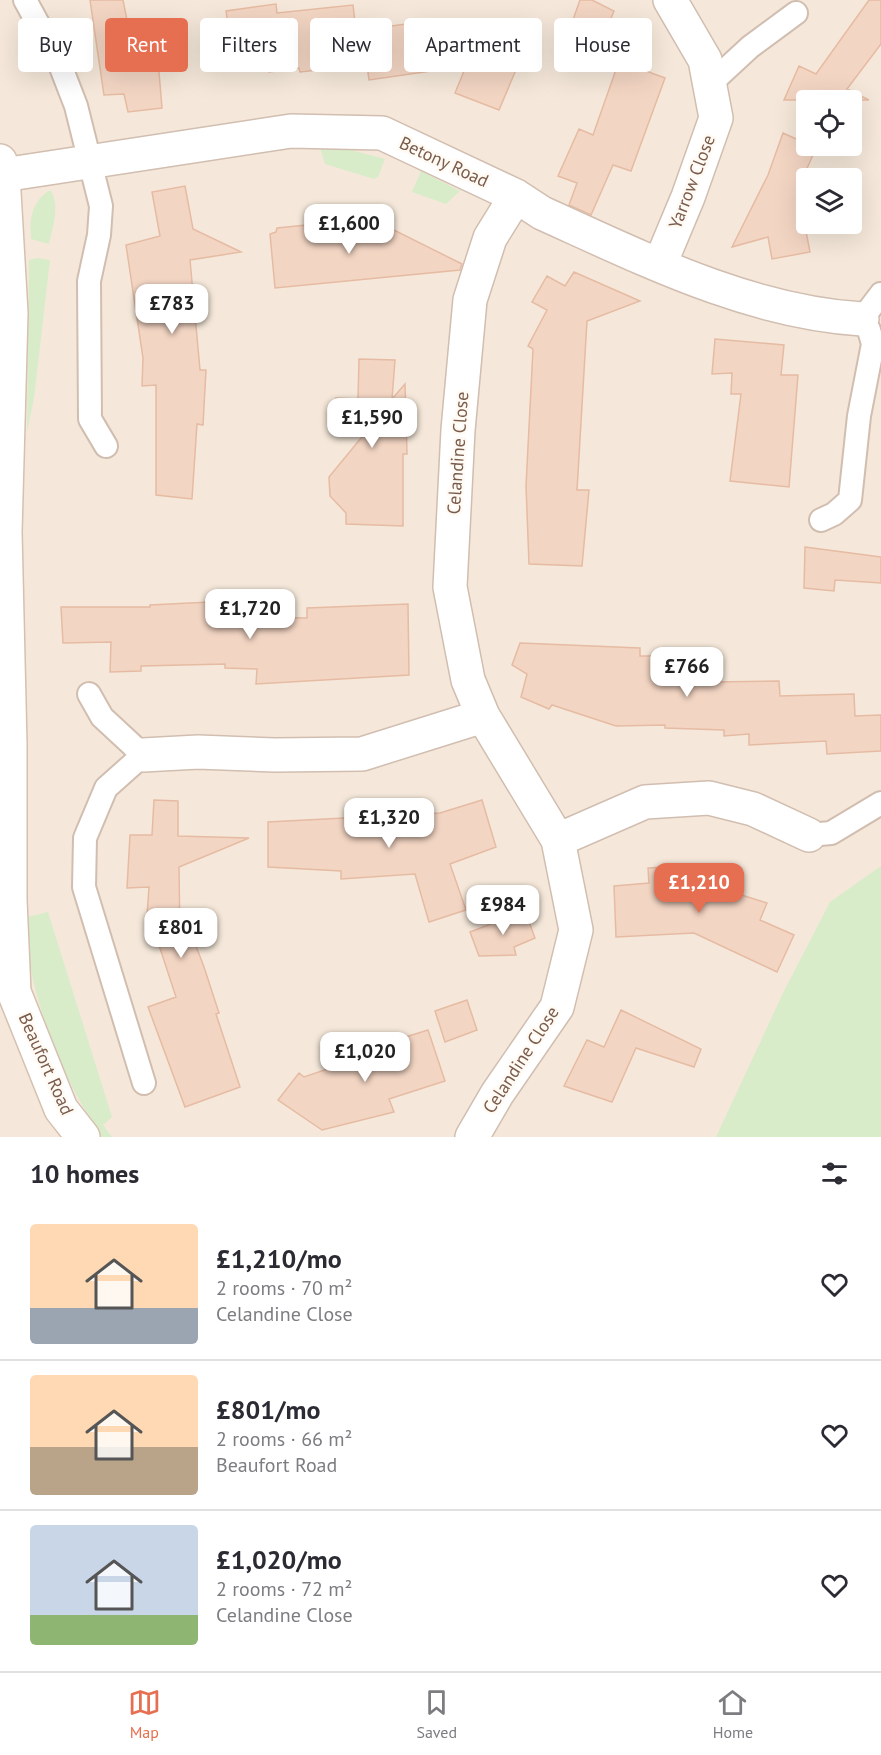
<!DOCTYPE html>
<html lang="en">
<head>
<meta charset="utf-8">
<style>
  body { margin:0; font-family:"PT Sans",sans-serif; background:#f2f2f3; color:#2b2b33; height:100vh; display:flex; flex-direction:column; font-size:22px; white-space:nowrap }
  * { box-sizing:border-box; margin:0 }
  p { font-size:20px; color:#7c7c81 }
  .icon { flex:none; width:33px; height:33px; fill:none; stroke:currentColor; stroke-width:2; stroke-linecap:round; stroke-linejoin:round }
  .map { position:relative; height:1137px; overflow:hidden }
  .sheet { display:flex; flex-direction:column; background:#fff; flex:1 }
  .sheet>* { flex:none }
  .hud { position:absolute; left:18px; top:18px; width:846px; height:54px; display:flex; gap:12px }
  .buttons { position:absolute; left:796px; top:90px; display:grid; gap:12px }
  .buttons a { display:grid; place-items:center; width:66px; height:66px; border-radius:6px; background:#fff; box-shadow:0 6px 24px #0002; font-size:30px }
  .price { position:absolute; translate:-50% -51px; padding:0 14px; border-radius:12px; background:#fff; color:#222; font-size:20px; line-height:39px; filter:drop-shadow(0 2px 3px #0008) }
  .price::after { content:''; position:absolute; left:50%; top:36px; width:18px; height:14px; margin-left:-9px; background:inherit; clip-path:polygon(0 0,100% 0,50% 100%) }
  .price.current { background:#e76f51; color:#fff }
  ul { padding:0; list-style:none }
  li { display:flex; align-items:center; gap:18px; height:150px; padding:0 30px }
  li+li { border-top:2px solid #e1e1e2 }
  li span { display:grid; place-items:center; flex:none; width:168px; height:120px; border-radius:6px; color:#555 }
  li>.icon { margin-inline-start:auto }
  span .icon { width:72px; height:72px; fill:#fffc; stroke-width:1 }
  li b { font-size:26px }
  h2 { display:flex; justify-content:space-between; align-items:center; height:72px; padding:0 30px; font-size:26px }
  .tag { padding:0 21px; border-radius:6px; background:#fff; box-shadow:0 6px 24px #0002; font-size:21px; line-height:54px }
  .tag.current { background:#e76f51; color:#fff }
  .menu { display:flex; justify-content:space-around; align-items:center; height:84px; border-top:2px solid #e1e1e2; background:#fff; font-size:16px; color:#7c7c81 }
  .menu a { display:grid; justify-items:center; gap:3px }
  .menu .current { color:#e76f51 }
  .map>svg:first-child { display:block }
  .residential { fill:#f5e8da; fill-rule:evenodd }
  .green { fill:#d8ecc9 }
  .building { fill:#f3d5c3; stroke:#e6bba3; stroke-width:1.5 }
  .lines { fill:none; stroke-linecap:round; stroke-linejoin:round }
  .lane-casing { stroke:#d1beb0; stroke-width:26 }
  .street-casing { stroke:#d1beb0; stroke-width:36 }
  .secondary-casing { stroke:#d6c0b0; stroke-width:36 }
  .lane { stroke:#fff; stroke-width:22 }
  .street { stroke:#fff; stroke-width:33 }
  .secondary { stroke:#fff; stroke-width:33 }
  .labels { text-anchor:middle; stroke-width:5; stroke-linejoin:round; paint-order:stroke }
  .street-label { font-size:18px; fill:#7a5c4d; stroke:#fffaf3 }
</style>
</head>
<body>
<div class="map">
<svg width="881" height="1137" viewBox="0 0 881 1137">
  <rect width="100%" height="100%" fill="#fdf6ec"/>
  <path class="residential" d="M0,0H881V1137H0ZM807,100H852V146H807ZM807,178H852V224H807Z"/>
  <path class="green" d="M320,148L351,150L385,159L378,177L374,179L325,164Z
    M421,171L460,191L446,204L412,192Z
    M50,190C61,203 52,229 49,244L31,239C29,219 32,201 50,190Z
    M37,258L50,260L34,398L27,432L29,260Z
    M881,866V1137H716L784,991L830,902Z
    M48,912L112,1117L103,1125L112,1137H102C58,1073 30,994 23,918Z"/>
  <path class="building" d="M90,0H123L128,25L145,22L150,61L158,60L162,108L128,112L124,94L104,95Z
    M580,0H592L614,11L602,39L570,28Z
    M869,0H881V44L847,89L869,100H784L799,66L816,74Z
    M276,4L277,13L353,5L356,31L420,22L471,39L469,45L518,65L499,110L455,93L466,66L369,80L367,65L300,72L299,68L269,72L267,56L233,59L226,11Z
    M619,61L665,78L631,171L613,165L591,215L569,205L577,183L558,176L579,129L593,135Z
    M783,133L816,148L798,189L810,252L772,259L768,237L732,247L768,175Z
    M185,186L193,229L241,252L190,260L200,370H206L203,425L197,424L192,499L156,495V385L142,386L143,358L126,245L160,236L152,192Z
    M357,220L391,237L394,230L462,264L460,270L275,288L270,234L276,232L277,228Z
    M574,272L640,301L587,321L577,490H589L582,566L529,564L526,486L533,349L528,346L547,310L532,302L547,276L565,286Z
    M715,339L784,345L781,375H798L789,487L730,481L741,394H731L732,373L712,374Z
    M359,359L395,360L392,399L405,384L407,454H403V526L346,524V513L330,496L329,477L366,432L333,431L336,398L358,399Z
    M805,547L881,557V583L835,580L834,591L804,588Z
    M210,602L211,616L307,618V608L408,604L409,675L256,684L257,669L225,668V664L141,666V671L110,672L111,642L63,643L61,607H150V605Z
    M520,643L640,648V656H685L686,676H710L711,682L779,681L780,696L854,694L855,716L881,715V751L827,754L826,741L749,745V734L724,736V730L665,728V725L616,726L552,705L549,709L521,697L527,674L512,665Z
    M154,800L178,801V836L249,838L179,867L180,943L193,938L204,967L219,1013L216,1014L240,1087L185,1107L148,1007L176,997L154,930H146L149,887L127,888L130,835H152Z
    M482,800L496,847L450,864L466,910L429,922L415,874L341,879V871L268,867V822L440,813Z
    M688,866L735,893L767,903L760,920L794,935L777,972L694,933L616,937L614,886L649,883L648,868Z
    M525,911L535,938L514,947L516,955L479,956L470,932Z
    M467,1000L477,1030L445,1042L435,1011Z
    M621,1010L701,1049L694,1067L636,1048L612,1102L564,1086L587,1040L604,1047Z
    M428,1030L445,1081L389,1099L394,1112L322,1130L278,1100L299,1073L304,1077L384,1050L383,1044Z"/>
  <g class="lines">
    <g class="lane-casing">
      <path id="lane" d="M25,0L59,62L76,106L101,206L99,235L89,281L90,419L106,446
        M710,84L750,47L796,13
        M821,520L834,514L850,500L859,416L873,344L869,330L862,319L881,294
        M89,694L102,717L143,755L106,788L85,838L84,887L144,1083
        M809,835L831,833L881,803"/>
    </g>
    <g class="street-casing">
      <path id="street" d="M3,175L291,131L382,133L516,196L542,213C644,259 749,312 862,319
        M660,264L688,197L716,118L705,60L670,0
        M143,755L198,752L275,755L362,754L483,716
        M558,840L645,802L709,798L753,809L809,835
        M472,1137L497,1094L557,1007L576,930L558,840L483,716L468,680L450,587L458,430L470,300L490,238L516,196"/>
    </g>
    <g class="secondary-casing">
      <path id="secondary" d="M0,161L3,175L11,313L5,532L10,745V900L14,992L61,1109L83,1137"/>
    </g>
    <use href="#lane" class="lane"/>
    <use href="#street" class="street"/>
    <use href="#secondary" class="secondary"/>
  </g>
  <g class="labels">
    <g class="street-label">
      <text transform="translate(444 162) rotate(25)" y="6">Betony Road</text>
      <text transform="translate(692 182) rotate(-69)" y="6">Yarrow Close</text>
      <text transform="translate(458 453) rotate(-86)" y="6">Celandine Close</text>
      <text transform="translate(521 1060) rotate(-57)" y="6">Celandine Close</text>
      <text transform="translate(46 1064) rotate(66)" y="6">Beaufort Road</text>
    </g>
  </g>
</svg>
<div class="buttons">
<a><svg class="icon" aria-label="locate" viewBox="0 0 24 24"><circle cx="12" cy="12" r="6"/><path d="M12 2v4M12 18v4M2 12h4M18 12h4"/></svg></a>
<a><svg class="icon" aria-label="layers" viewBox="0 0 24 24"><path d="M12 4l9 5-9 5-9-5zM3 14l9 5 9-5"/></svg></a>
</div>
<b class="price" style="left:349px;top:255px">£1,600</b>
<b class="price" style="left:172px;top:335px">£783</b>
<b class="price" style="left:372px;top:449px">£1,590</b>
<b class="price" style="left:250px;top:640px">£1,720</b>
<b class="price" style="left:687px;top:698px">£766</b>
<b class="price" style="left:389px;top:849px">£1,320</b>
<b class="price current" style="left:699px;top:914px">£1,210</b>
<b class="price" style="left:503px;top:936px">£984</b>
<b class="price" style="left:181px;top:959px">£801</b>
<b class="price" style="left:365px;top:1083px">£1,020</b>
<div class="hud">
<a class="tag">Buy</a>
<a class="tag current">Rent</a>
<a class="tag">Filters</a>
<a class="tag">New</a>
<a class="tag">Apartment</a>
<a class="tag">House</a>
</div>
</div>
<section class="sheet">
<h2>10 homes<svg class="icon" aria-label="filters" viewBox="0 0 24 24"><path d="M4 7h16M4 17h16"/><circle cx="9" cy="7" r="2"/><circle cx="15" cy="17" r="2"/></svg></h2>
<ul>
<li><span style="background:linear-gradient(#ffd9b3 70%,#9aa5b1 0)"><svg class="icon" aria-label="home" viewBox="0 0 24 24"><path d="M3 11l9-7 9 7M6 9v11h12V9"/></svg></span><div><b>£1,210/mo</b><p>2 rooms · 70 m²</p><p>Celandine Close</p></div><svg class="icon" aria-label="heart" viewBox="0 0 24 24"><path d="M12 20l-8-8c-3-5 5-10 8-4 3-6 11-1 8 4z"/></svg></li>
<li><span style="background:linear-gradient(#ffd9b3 60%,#b9a48a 0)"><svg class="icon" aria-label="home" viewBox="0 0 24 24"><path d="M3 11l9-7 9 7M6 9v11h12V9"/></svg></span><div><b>£801/mo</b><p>2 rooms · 66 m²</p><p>Beaufort Road</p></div><svg class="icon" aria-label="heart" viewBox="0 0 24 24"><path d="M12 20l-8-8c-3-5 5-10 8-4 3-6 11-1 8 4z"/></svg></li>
<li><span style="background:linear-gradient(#c9d6e8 75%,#8fb573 0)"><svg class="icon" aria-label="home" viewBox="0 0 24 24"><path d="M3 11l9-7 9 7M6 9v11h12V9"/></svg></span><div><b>£1,020/mo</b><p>2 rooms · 72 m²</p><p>Celandine Close</p></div><svg class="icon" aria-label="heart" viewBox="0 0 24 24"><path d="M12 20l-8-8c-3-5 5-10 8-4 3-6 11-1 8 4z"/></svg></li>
</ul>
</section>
<nav class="menu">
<a class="current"><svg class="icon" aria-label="map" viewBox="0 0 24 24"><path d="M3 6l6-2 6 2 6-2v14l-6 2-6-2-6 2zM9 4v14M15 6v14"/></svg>Map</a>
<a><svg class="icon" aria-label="saved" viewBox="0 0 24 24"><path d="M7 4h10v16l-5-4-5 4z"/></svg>Saved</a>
<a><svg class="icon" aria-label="home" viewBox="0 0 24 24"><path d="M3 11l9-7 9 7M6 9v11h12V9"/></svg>Home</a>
</nav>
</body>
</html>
